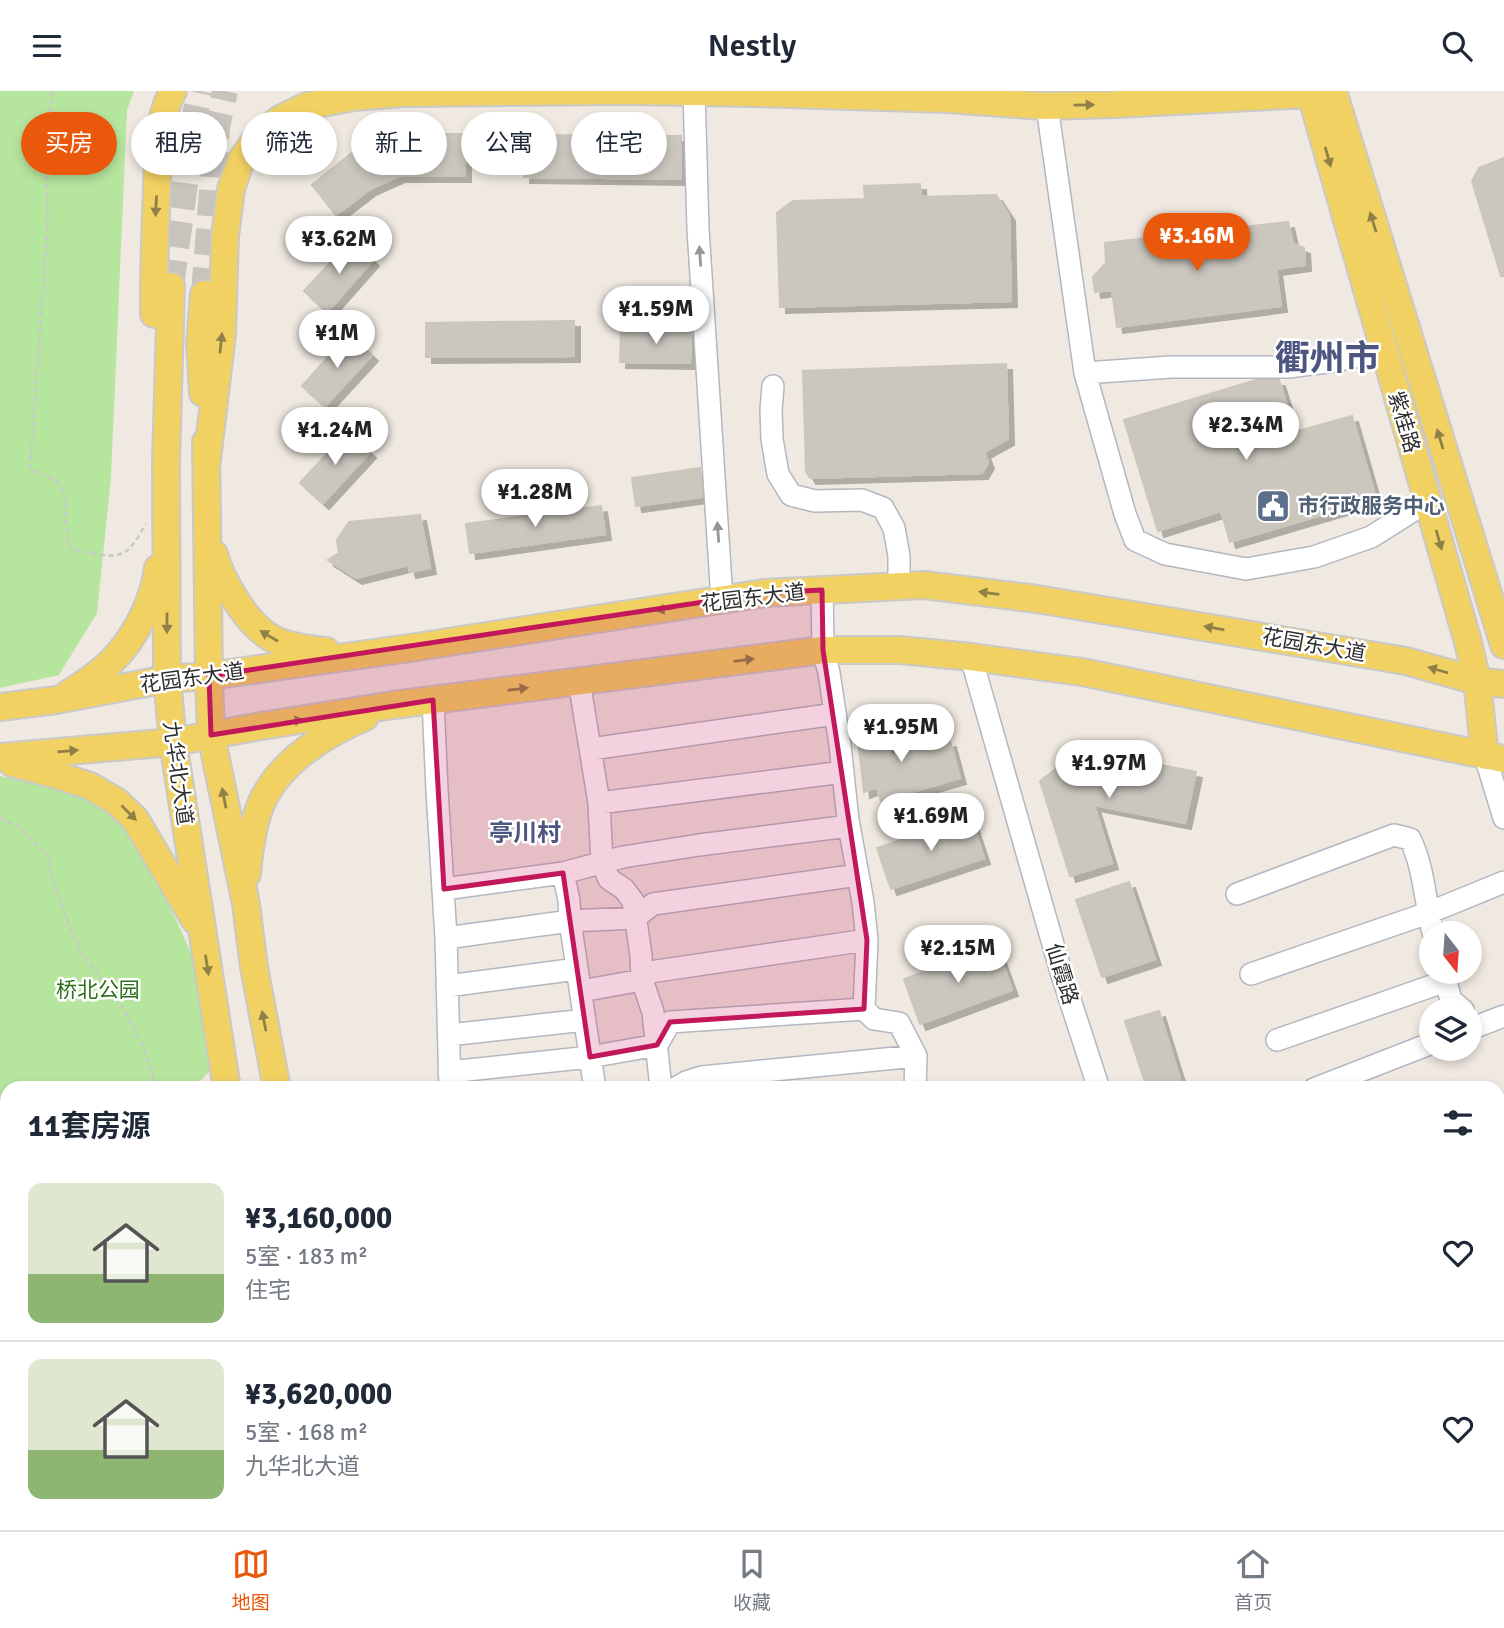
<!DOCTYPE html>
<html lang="zh">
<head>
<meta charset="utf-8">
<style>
  body { margin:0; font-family:Signika,"Noto Sans SC",sans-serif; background:#f2f2f3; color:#1f2937; height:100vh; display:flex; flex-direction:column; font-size:26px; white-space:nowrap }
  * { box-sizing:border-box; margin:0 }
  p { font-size:23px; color:#747a83 }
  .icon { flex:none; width:38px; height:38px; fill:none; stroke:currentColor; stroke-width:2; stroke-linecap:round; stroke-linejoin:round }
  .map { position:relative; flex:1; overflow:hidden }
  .details { position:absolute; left:0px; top:990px; width:1505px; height:450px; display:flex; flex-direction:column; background:#fff; border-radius:21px 21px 0 0; box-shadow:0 4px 10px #0003 }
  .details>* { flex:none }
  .hud { position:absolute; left:21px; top:21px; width:700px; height:63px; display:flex; gap:14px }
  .needle { width:46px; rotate:163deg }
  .buttons { position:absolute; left:1419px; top:830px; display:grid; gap:14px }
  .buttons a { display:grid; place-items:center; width:63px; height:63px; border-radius:50%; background:#fff; box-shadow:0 4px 10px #0003; font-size:35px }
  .price { position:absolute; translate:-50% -60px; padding:0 16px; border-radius:24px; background:#fff; color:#222; font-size:23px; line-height:46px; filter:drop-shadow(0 2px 4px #0008) }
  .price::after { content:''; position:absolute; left:50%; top:42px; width:21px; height:16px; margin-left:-10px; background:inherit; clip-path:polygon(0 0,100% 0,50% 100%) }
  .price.selected { background:#ea580c; color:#fff }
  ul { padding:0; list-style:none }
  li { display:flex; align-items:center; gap:21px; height:175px; padding:0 28px }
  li+li { border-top:2px solid #e0e1e3 }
  li span { display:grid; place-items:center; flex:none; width:196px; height:140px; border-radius:14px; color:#555 }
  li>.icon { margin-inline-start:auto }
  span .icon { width:84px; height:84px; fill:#fffc; stroke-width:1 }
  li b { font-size:30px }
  h2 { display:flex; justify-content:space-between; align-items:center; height:84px; padding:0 28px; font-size:30px }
  .pill { padding:0 24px; border-radius:32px; background:#fff; box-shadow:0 4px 10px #0003; font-size:24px; line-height:63px }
  .pill.selected { background:#ea580c; color:#fff }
  header { display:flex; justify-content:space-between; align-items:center; height:91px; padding:0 28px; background:#fff; font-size:32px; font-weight:600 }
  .menu { display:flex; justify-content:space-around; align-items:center; height:98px; border-top:2px solid #e0e1e3; background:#fff; font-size:19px; color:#747a83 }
  .menu a { display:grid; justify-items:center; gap:4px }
  .menu .selected { color:#ea580c }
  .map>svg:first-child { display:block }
  .green { fill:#b6e59e }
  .water { fill:#75cff0 }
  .building { fill:#cbc7bf; stroke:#cbc5ba; stroke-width:2; filter:url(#shadow) }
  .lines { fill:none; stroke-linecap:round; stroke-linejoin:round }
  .major-tunnel { stroke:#c8c4bd; stroke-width:26; stroke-dasharray:26 13; stroke-linecap:butt }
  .minor-casing { stroke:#b4b7c1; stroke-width:24 }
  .major-casing { stroke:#c9c9c9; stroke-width:30 }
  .path { stroke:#c9c9c9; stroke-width:2.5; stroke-dasharray:5 3.5; stroke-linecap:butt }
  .minor { stroke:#fff; stroke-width:21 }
  .major { stroke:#f2d163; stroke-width:26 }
  .oneway { fill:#908048 }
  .oneway2 { fill:#969696 }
  .marked { fill:#c2185b; fill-opacity:0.2; stroke:#c2185b; stroke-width:5; stroke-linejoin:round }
  .labels { text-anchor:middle; stroke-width:5; stroke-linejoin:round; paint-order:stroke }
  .street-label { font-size:21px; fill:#2e2e2e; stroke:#fff }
  .service-label { font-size:21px; font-weight:bold; fill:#4e5e75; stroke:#fff; text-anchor:start }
  .park-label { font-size:21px; fill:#2c6e1b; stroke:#fff }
  .quarter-label { font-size:24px; font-weight:bold; fill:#4d5680; stroke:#fff }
  .town-label { font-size:35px; font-weight:bold; fill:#4d5680; stroke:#fff }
</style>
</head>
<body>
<header><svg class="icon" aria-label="menu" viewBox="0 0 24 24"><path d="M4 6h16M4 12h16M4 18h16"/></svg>Nestly<svg class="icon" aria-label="search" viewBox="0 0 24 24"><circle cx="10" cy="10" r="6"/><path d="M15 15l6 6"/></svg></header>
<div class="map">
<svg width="1504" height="1439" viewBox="0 0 1504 1439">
  <defs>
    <filter id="shadow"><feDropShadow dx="6" dy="6" stdDeviation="0" flood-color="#0004"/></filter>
  </defs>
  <rect width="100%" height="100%" fill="#efe9e1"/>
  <path class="green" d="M0,0H134L127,19L111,387L97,522L59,584L0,597Z
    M0,685L62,699L115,722L146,762L192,864L213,977L193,997L7,998V1087L0,1091Z"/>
  <path class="water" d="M1498,1017H1504V1227L1498,1228Z"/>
  <path class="building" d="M395,43H465V85H399L370,98L336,124L312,94L362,54Z
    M525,44L681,45V88L524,86Z
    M1504,67V185H1501L1472,90L1479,77Z
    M920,93L921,106L996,104L1009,124L1011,210L780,216L777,122L793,110L865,108L864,95Z
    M1288,131L1293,153L1304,157L1305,174L1276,178L1281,215L1117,236L1112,199L1095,201L1093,186L1106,172L1105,152Z
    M351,149L373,169L327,221L304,200Z
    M574,230V265L426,266V232Z
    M621,238L691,239L690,272L620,271Z
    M349,243L372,264L325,315L302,295Z
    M1006,273L1008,348L984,361L988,372L982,382L810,387L806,380L803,280Z
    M1256,289H1279L1295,341L1352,325L1376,408L1230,451L1221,420L1158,440L1124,329Z
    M347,341L370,361L323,412L300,392Z
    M700,377L702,406L636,415L632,387Z
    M601,415L605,443L470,462L466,433Z
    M420,424L430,477L410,481L408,474L356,487L328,469L339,462L337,449L349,431Z
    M878,625L891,665L950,650L960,687L881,710L877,696L864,701L856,631Z
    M1082,658L1196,681L1185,732L1094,714L1112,772L1070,785L1040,690Z
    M970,725L984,767L891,798L877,757Z
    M1129,791L1155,868L1102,886L1076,809Z
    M996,855L1012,899L920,933L904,888Z
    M1159,920L1183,998H1147L1125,930Z"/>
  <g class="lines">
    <path class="major-tunnel" d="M171,195L194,28L200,0
      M204,203L217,36L225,0"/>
    <g class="minor-casing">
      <path id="minor" d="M694,1L698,138L722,509
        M1047,15L1085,282L1125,423L1135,449L1165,463L1246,478L1314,466L1371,446L1428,410
        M1085,282L1171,276H1288L1335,270L1384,260
        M773,295L771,319L772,348L778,383L791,404L815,410L862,409L883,417L894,437L899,465V495
        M822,499L823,559L829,582L840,654L848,729L863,811L867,849L864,918L874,928L899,932L916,965L915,998
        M971,566L1061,881L1099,998
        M579,590L599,712L602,772L609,788L624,798L633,810L641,864L642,889L653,921L661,998
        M433,609L437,699L446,847L450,998
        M591,658L835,623
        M1485,665L1504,727
        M599,712L843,681
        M563,782L569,809L570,830L595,998
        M444,798L563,782L623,766L699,754L849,735
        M1237,803L1394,744L1410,748C1424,776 1425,811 1433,842
        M446,847L570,830L635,827L653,813L858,784
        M1443,880L1451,909L1463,919
        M1251,883L1428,822L1504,791
        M447,895L577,878
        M581,900L642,889L650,881L867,849
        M1470,938L1504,925
        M449,944L585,929
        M1277,949L1446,890
        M449,981L590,966L657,954L670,931L864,918
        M674,998L686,991L702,986L916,965
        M1314,998L1432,952
        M0,1105L7,1099
        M0,1144L7,1163
        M1498,1399L1504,1398
        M652,1433L653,1439
        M1268,1433L1270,1439
        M1409,1433L1411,1439
        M760,1439L762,1433
        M840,1439L842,1433
        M1170,1439L1192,1433"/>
    </g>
    <g class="major-casing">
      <path id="major" d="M1310,0L1468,551L1477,590L1485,665
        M1333,0L1504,554
        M171,195L166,372L167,588L173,651L227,998
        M154,223C154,181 155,139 157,97C158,64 157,29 173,0
        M203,302L200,252L204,203
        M206,351L209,585L211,644L246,813L254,876L277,998
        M207,369L222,244L225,145L231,98L241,69L257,47L280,28L307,15L353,6L404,2L627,0L753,2L948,8L1043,15L1116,13L1310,3L1322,0
        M214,463C218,479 226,494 235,508C260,548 279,556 326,560
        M68,603C84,593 99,583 112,570C136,546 154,509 158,477
        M0,616L56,609L167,588L209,585L410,557L764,502L924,494L1037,508L1406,570L1477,590L1504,593
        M0,666L173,651L261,635L393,614L823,559H900L971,566L1082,581L1504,668
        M12,672L60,685L90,695L116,710L135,728L195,829
        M247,783C249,760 252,735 261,713C279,671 325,643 365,626
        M328,1433L329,1439
        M371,1433L373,1439"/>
    </g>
    <path class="path" d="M52,0L45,62L48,127L30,379L58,390L66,410L65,430L70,457C84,461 112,469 125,461C134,455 140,442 146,433
      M0,727L21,737L48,766L54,793L79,859L124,918L144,958L153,986L165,996L174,998
      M192,998L206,996"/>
    <use href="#minor" class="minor"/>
    <use href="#major" class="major"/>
  </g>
  <defs><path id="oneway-solid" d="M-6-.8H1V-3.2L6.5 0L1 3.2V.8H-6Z" transform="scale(1.75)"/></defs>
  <g class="oneway">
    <use href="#oneway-solid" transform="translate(1084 14) rotate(-1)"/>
    <use href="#oneway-solid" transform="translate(1328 66) rotate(74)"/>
    <use href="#oneway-solid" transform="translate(156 115) rotate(93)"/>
    <use href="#oneway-solid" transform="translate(1373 131) rotate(-107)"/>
    <use href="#oneway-solid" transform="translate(221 252) rotate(-84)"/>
    <use href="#oneway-solid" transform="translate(1440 348) rotate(-107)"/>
    <use href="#oneway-solid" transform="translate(1439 449) rotate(74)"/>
    <use href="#oneway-solid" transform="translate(989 502) rotate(-173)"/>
    <use href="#oneway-solid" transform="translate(666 518) rotate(171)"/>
    <use href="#oneway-solid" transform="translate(167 532) rotate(90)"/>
    <use href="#oneway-solid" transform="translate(1214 537) rotate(-170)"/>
    <use href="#oneway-solid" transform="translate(269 545) rotate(-150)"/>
    <use href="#oneway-solid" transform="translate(744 569) rotate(-7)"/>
    <use href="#oneway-solid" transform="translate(1438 579) rotate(-164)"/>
    <use href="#oneway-solid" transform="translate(518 598) rotate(-7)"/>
    <use href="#oneway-solid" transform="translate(293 630) rotate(-9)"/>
    <use href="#oneway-solid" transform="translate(68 660) rotate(-5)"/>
    <use href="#oneway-solid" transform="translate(224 707) rotate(-101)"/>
    <use href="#oneway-solid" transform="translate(129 722) rotate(45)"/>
    <use href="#oneway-solid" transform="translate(207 874) rotate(81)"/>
    <use href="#oneway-solid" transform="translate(264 930) rotate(-101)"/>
  </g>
  <g class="oneway2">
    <use href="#oneway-solid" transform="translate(700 165) rotate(-94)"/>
    <use href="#oneway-solid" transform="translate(718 441) rotate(-94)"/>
  </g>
  <path class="marked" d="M822,499L823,559L867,849L864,918L670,931L657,954L590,966L563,782L444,798L433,609L211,644L209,585L764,502Z"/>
  <defs>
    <g id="civic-square" transform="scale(1.75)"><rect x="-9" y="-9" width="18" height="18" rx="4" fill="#5c6f8a" stroke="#fff"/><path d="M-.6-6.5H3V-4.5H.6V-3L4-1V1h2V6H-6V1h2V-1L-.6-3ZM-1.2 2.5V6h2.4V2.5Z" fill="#fff"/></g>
  </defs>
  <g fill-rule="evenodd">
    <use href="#civic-square" x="1273" y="415"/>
  </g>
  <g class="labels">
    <g class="street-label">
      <text transform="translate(1404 331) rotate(74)" y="7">紫桂路</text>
      <text transform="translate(753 507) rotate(-7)" y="7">花园东大道</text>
      <text transform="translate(1314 554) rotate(10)" y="7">花园东大道</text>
      <text transform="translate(192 587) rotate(-8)" y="7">花园东大道</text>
      <text transform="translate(178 682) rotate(82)" y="7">九华北大道</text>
      <text transform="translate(1062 883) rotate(73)" y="7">仙霞路</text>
    </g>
    <g class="service-label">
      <text x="1298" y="422">市行政服务中心</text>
    </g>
    <g class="park-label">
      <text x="98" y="906">桥北公园</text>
    </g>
    <g class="quarter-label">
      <text x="525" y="750">亭川村</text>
    </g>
    <g class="town-label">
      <text x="1327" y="279">衢州市</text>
    </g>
  </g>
</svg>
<div class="buttons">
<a><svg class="needle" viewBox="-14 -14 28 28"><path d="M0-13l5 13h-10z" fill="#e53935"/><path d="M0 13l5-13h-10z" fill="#747a83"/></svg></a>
<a><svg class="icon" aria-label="layers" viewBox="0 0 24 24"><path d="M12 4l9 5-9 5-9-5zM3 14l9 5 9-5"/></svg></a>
</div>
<b class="price selected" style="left:1197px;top:182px">¥3.16M</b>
<b class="price" style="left:339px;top:185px">¥3.62M</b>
<b class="price" style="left:656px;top:255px">¥1.59M</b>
<b class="price" style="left:337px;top:279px">¥1M</b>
<b class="price" style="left:1246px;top:371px">¥2.34M</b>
<b class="price" style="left:335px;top:376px">¥1.24M</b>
<b class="price" style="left:535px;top:438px">¥1.28M</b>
<b class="price" style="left:901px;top:673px">¥1.95M</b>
<b class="price" style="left:1109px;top:709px">¥1.97M</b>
<b class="price" style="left:931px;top:762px">¥1.69M</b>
<b class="price" style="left:958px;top:894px">¥2.15M</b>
<div class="hud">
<a class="pill selected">买房</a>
<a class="pill">租房</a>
<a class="pill">筛选</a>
<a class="pill">新上</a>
<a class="pill">公寓</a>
<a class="pill">住宅</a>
</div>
<section class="details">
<h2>11套房源<svg class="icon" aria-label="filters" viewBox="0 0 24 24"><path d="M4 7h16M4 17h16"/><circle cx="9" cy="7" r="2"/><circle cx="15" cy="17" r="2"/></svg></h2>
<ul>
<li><span style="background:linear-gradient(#dfe7d0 65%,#8fb573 0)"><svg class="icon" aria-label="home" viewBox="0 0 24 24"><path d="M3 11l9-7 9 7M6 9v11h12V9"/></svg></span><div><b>¥3,160,000</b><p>5室 · 183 m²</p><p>住宅</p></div><svg class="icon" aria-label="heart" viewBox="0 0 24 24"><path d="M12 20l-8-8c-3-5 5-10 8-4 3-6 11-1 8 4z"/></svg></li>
<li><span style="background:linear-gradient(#dfe7d0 65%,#8fb573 0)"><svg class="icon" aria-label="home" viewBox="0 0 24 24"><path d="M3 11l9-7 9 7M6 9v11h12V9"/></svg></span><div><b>¥3,620,000</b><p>5室 · 168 m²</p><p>九华北大道</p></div><svg class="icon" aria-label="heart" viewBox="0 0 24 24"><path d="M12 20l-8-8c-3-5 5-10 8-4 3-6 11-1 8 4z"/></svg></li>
</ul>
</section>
</div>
<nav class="menu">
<a class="selected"><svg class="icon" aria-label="map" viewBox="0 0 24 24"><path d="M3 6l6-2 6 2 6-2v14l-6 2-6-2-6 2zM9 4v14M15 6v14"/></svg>地图</a>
<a><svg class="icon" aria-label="saved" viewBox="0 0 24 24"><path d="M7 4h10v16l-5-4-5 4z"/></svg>收藏</a>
<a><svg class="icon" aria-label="home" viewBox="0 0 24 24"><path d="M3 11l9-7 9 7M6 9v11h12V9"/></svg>首页</a>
</nav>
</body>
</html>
